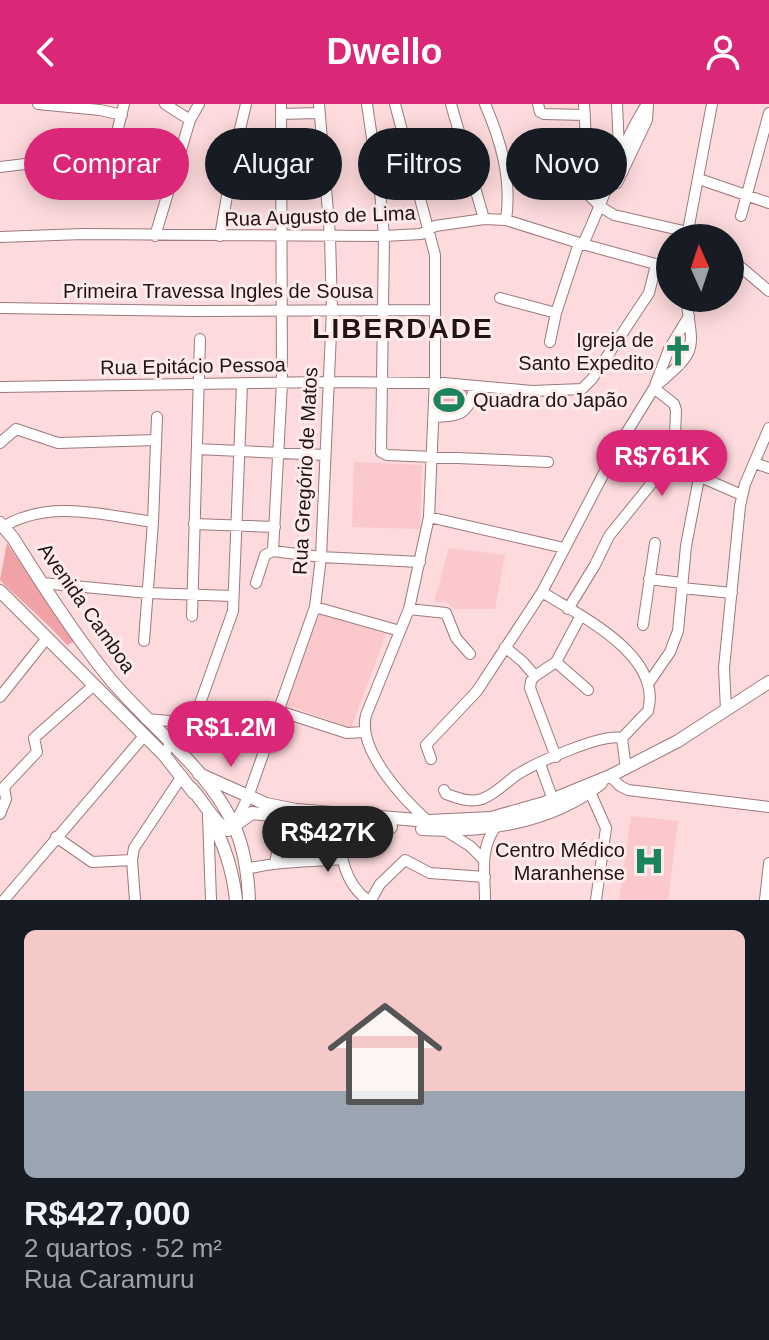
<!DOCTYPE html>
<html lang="pt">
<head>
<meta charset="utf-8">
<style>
  body { margin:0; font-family:Helvetica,sans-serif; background:#242831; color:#f1f3f6; height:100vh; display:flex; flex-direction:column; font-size:30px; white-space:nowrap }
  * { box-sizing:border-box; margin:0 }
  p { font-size:26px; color:#9ea1a6 }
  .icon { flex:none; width:44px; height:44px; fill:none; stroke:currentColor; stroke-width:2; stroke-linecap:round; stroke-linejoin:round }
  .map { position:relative; height:796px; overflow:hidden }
  .sheet { display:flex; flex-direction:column; background:#171b24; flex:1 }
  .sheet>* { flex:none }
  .guide { position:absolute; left:24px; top:24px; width:722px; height:72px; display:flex; gap:16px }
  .needle { width:52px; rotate:357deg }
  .fabs { position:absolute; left:656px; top:120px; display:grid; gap:16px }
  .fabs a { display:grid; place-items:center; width:88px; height:88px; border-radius:50%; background:#171b24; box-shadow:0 4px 20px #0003; font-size:40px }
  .price { position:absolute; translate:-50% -68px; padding:0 18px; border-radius:28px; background:#db2777; color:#fff; font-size:26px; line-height:52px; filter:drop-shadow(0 2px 4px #0008) }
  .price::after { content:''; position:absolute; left:50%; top:48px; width:24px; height:18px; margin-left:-12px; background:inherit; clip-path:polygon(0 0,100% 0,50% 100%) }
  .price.active { background:#222; color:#fff }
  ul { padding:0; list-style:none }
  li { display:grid; align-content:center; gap:16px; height:424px; padding:0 24px }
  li+li { border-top:2px solid #363941 }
  li span { display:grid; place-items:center; height:248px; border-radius:12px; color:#555 }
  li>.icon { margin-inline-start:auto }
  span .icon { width:144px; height:144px; fill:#fffc; stroke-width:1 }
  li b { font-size:34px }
  .tag { padding:0 28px; border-radius:36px; background:#171b24; box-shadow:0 4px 20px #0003; font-size:28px; line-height:72px }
  .tag.active { background:#db2777; color:#fff }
  header { display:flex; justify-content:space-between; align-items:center; height:104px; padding:0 24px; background:#db2777; color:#fff; font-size:36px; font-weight:800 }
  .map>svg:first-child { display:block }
  .built { fill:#fbc8cb }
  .green { fill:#f1a2a7 }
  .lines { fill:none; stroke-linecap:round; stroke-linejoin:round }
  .minor-casing { stroke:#9e787a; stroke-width:12 }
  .major-casing { stroke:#9e787a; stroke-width:14 }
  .minor { stroke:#fff; stroke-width:10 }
  .major { stroke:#fff; stroke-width:12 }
  .labels { text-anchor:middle; stroke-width:6; stroke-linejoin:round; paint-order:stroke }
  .street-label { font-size:20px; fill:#221314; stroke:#feeced }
  .poi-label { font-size:20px; fill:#221314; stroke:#feeced; text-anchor:end }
  .district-label { font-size:28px; font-weight:bold; letter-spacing:2px; fill:#221314; stroke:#feeced }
</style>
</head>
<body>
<header><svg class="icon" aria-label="back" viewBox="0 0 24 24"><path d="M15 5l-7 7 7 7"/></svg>Dwello<svg class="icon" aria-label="person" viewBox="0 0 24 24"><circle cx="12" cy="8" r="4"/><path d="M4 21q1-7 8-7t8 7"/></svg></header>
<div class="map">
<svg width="769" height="796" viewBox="0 0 769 796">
  <rect width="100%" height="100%" fill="#fddadc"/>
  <path class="built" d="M354,358L422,361L420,425L352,423Z
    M449,444L505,451L495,505H453L447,498H434Z
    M318,510L386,530L351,624L284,600Z
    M631,712L678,717L668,796H619Z"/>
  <path class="green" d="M439,283L471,285L460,307L439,310Z
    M7,439L74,538L67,541C46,517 22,498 0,476Z"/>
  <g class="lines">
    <g class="minor-casing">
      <path id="minor" d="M38,0L100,6L122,11
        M165,0L190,16
        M367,0L380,88L384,132L381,348L387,351L548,358
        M395,0L435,151V274L429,413L409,505L366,611C357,646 404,696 429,718
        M451,0L484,115
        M485,0C501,37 512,75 506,116
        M538,0L540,8L544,10L585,11
        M584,0L586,35L573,70L574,77L601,103L614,111L688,128
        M617,0L619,46
        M281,10L319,9
        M281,62L324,60
        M0,63L107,50L113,44L124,0
        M699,75L769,99
        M617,79L647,16L648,0
        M741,112L769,9
        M155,132L190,16L199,0
        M220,132L235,46L246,0
        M687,132L712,0
        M0,133L83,130L384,132L421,130L435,122L484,115L506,116L579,139L670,164
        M583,140C605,94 619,43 647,0
        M730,154L769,187
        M500,194L556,209
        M0,204L192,207L435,206
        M550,238L556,209L579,139
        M443,279L532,287L582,285L592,275L649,189L656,161
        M657,281C699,245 693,247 686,194
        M0,283L327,278L435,279
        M434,313C462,312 468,310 475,282
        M0,339L16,325L58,339L156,336
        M197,345L325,351
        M668,359L742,391
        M755,359L769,364
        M429,413L564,444
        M194,420L275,423
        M3,423C48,395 104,411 153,418
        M273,447L282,279L281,0
        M273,447L321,453L420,458
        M649,475L682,479
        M42,479L148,489L232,492
        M256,479L265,451L273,447
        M682,484L732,489
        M542,488C580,512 663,551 648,607L622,634L626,665
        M315,503L400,527
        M409,505L446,509L456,534L470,550
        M568,505L595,461L609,432L668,359L675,332L676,306L674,300L654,284
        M192,512L200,235
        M643,521L655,439
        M144,537L153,418L157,313
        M505,543L523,558L535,572L531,577L530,584L556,653
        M556,558L588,586
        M535,572L556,558L580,513
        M648,580L670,548L678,527L686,442L699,374
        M0,593L47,534
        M726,606L724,564L740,402L745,380L769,324
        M279,607L347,629L364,628
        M146,615L193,619L270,630
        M164,651L175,631L193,619L233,507L242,280
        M431,655L426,641L477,587L542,488L617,344L654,284L669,245L689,212
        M540,660L553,696
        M610,672L620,682L628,686L769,703
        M444,686L446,690C458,694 469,699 482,695C496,690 506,678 518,670C536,659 602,629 622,634
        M590,688L606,724L596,796
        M0,710L6,695L4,683L37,648L34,634L93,582
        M208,712L211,796
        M337,719C341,749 342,776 367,796
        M234,722L248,693L315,503L321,453L332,206L330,132L319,0
        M443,725L470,742L483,755
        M56,733L92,758L132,756
        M275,758L285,714
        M247,765C279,757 309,758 341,755
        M4,796L144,632
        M135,796L132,756L134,744L182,672
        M371,796L380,780L405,756L430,769L485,773
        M485,796C485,768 479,746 496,722
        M765,796L769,759"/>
    </g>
    <g class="major-casing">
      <path id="major" d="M0,419L13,434C42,480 72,527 106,570C146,620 210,665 235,724C245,747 248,771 249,796
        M0,487L164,651L194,689
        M199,670L266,700L296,706L429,717L491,714L544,699L610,672L678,637L769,578
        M191,684C202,695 216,722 228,726L252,709L391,723
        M212,718C226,744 233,768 236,796
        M422,725C482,729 553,718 601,679"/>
    </g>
    <use href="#minor" class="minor"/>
    <use href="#major" class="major"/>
  </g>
  <defs>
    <g id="church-bare" transform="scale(2.4)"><path d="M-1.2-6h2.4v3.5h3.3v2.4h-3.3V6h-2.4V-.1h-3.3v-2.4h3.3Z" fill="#1b845f" stroke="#feeced" stroke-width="2.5" paint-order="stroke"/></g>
    <g id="stadium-bare" transform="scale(2.4)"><path d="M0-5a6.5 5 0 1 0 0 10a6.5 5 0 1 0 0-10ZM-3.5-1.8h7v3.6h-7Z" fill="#1b845f" stroke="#feeced" stroke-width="2.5" paint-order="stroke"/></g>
    <g id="hospital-bare" transform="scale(2.4)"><path d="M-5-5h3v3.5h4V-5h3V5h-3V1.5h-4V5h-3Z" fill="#1b845f" stroke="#feeced" stroke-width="2.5" paint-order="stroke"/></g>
  </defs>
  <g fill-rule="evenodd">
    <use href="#church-bare" x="678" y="247"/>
    <use href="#stadium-bare" x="449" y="296"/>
    <use href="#hospital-bare" x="649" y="757"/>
  </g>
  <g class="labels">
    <g class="street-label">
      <text transform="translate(320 112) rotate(-2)" y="7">Rua Augusto de Lima</text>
      <text x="218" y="194">Primeira Travessa Ingles de Sousa</text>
      <text transform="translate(193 262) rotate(-1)" y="7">Rua Epitácio Pessoa</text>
      <text transform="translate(305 367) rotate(-87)" y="7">Rua Gregório de Matos</text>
      <text transform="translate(87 504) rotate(55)" y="7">Avenida Camboa</text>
    </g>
    <g class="poi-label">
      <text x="654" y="243">Igreja de<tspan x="654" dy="23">Santo Expedito</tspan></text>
      <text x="473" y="303" text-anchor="start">Quadra do Japão</text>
      <text x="625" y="753">Centro Médico<tspan x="625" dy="23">Maranhense</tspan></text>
    </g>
    <g class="district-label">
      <text x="403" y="234">LIBERDADE</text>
    </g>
  </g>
</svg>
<div class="fabs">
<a><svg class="needle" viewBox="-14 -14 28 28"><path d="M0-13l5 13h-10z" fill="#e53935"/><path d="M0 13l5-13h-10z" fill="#9ea1a6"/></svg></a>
</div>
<b class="price" style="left:662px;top:394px">R$761K</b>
<b class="price" style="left:231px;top:665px">R$1.2M</b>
<b class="price active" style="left:328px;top:770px">R$427K</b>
<div class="guide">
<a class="tag active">Comprar</a>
<a class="tag">Alugar</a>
<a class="tag">Filtros</a>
<a class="tag">Novo</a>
</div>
</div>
<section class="sheet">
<ul>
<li><span style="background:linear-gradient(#f6c9c9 65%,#9aa5b1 0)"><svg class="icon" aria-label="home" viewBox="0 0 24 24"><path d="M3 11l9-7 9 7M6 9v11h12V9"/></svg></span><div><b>R$427,000</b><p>2 quartos · 52 m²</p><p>Rua Caramuru</p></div></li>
</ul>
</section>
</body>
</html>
